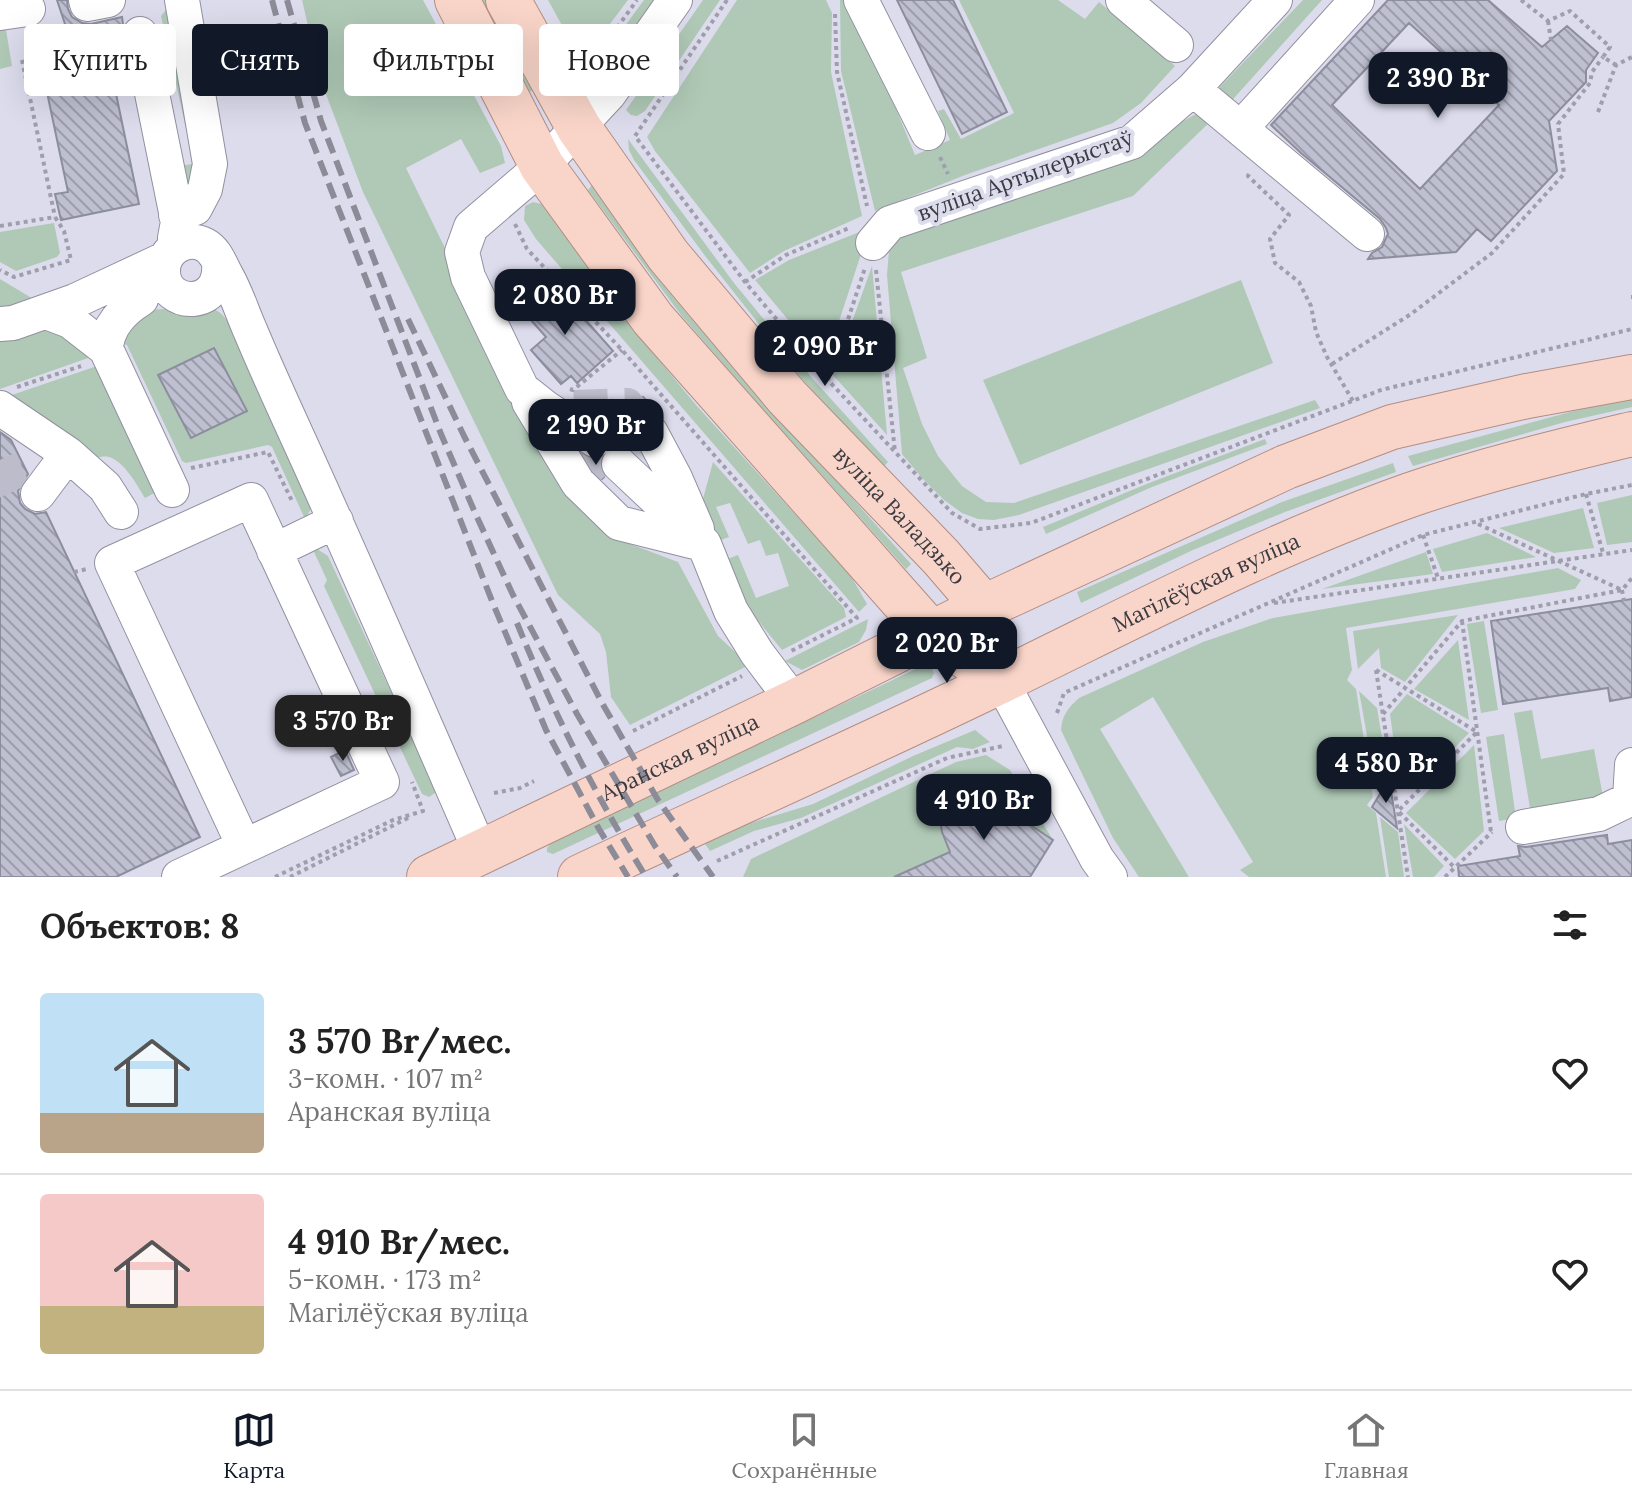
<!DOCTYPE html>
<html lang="ru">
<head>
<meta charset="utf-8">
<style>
  body { margin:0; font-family:Lora,serif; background:#f2f2f2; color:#222; height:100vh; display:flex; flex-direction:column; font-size:30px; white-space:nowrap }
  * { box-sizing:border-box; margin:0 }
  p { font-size:26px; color:#767676 }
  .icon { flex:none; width:44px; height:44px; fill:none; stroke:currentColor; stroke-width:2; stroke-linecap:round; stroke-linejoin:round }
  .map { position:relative; height:877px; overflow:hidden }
  .drawer { display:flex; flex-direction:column; background:#fff; flex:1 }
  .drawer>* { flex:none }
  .top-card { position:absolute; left:24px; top:24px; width:800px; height:72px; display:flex; gap:16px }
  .price { position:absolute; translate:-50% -68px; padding:0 18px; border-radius:16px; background:#111827; color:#fff; font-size:26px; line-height:52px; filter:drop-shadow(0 2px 4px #0008) }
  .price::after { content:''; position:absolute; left:50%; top:48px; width:24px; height:18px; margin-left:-12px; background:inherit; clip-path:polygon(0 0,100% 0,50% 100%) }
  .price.on { background:#222; color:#fff }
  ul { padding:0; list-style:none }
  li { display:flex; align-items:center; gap:24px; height:200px; padding:0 40px }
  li+li { border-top:2px solid #e0e0e0 }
  li span { display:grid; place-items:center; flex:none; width:224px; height:160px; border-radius:8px; color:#555 }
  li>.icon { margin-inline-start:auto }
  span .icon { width:96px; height:96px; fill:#fffc; stroke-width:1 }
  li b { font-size:34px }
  h2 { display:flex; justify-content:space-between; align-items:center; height:96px; padding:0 40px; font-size:34px }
  .chip { padding:0 28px; border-radius:8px; background:#fff; box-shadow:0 8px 32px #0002; font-size:28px; line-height:72px }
  .chip.on { background:#111827; color:#fff }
  .dock { display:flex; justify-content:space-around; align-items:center; height:112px; border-top:2px solid #e0e0e0; background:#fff; font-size:22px; color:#767676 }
  .dock a { display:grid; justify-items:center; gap:4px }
  .dock .on { color:#111827 }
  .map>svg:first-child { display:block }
  .green { fill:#afc9b6 }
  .building { fill:url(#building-back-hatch); stroke:#8c8e9e; stroke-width:2; fill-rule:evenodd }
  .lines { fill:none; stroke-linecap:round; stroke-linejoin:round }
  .minor-tunnel { stroke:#bdbccb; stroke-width:34; stroke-dasharray:34 17; stroke-linecap:butt }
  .minor-casing { stroke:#9290a0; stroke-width:36 }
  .major-casing { stroke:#b48d82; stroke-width:46 }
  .path { stroke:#9f9eac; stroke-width:4; stroke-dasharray:4 4; stroke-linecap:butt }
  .minor { stroke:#fff; stroke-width:34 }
  .major { stroke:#f9d5c9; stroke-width:44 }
  .rail { stroke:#8c8b97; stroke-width:6; stroke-dasharray:16 8; stroke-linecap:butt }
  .labels { text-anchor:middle; stroke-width:8; stroke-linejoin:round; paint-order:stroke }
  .street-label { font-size:22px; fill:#3b3b42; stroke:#dddced }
</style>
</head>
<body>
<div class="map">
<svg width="1632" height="877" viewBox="0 0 1632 877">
  <defs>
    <pattern id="building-back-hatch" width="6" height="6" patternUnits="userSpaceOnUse" patternTransform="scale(2)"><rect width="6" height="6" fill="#bec0d1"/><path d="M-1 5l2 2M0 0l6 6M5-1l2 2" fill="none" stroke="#9c9dab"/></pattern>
  </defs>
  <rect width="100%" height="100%" fill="#dddced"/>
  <path class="green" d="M174,0L203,159L189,202L178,166L192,164L193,160L161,16Z
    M302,0H423L501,146L505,163L480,173L461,139L406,168L481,322L609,536L678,562L718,636L749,665L630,725L611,697L606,652L600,634L558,595L363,192L321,81Z
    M482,0H488L534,90L529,92Z
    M548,0H628L594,45L586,52L575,49Z
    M644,0H655L611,58L605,53Z
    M703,0H720L645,111L637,116L631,115L626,110Z
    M737,0H826L832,13L831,72L862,216L784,251L750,273L655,151L647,137Z
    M840,0H851L915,155L950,140L938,111L944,109L961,139L1014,113L959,0H1058L1085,19L1099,2L1175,66L1141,103L1113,123L965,175L875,211L841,71Z
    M1303,0H1322L1226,107L1216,91Z
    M0,30H6L12,66L0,69Z
    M1204,113L1212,120L1133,196L901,272L927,358L903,368L922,424L938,456L962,486L986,502L1014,503L1315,400L1320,408L1019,515L994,520L978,519L962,513L944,500L922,478L902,454L887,275L889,251L898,236L1173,127L1196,114Z
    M628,139L734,283L812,378L888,462L883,467L803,380L706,257L634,160L629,150Z
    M593,184L685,311L911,564L906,569L759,405L681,315L588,190Z
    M533,202L545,205L626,320L696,405L851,576L867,604L859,612L536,239L524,220L525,206Z
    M54,223L60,253L57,257L16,271L0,262V232Z
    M862,231L866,239L825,364L755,280L789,260Z
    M872,266L887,435L833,375Z
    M0,279L35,300L0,310Z
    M1241,280L1273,363L1020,465L983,380Z
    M202,307C221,309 223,315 234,330L312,507L305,519L272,447L268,445L186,463L182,461L127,345L119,343L145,310Z
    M57,326L91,357L0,389V341L5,339Z
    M97,366L160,490L145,498C137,485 124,461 109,457C105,456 100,457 95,458L6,397Z
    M1632,397V407L1565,422L1413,466L1408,456L1592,406Z
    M1265,439L1267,444L1152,487L1046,534L1043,527L1149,483Z
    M713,462L844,608L846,617L782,650L743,602L725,560L738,555L756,598L789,586L778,553L766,556L760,540L748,544L730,503L716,507L729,537L716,542L701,506Z
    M1393,463L1396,472L1285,512L1193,550L1081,603L1077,592L1282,502Z
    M1632,495V542L1607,545L1597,503Z
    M1583,508L1594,548L1554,553L1499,528Z
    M1487,533L1536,557L1442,572L1433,549Z
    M317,549L328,556L435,787V793L429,797L422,794L324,586L327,580L314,552Z
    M1426,552L1433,574L1322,589Z
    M1558,568L1581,580L1575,589L1346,628L1352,670L1347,680L1356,689L1373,797L1367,805L1376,813L1386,877H1249L1240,870L1253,862L1153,697L1100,729L1189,877H1139L1113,838L1061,730C1062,715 1068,708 1079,698L1203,642L1273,618Z
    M1458,615L1405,682L1381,668L1379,648L1358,669L1353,631Z
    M868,619L866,630L859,642L802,670L785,661Z
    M1484,621L1498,710L1481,713L1467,624Z
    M1458,640L1469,720L1414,689Z
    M924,665L931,667L934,673L932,678L553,854L547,852V848L551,843Z
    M1359,691L1377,708L1388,774L1377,792Z
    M1407,694L1469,733L1426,777L1396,758L1390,714Z
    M1532,710L1541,759L1594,749L1604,802L1531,814L1514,713Z
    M975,730L990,742L973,749L957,747L801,818L754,831L710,851L703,841L747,824L813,804L913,756Z
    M1504,734L1516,818L1499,821L1486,737Z
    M1474,745L1484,831L1455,859L1406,813Z
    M986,755L1010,770L1053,840L990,798L963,794L951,797L942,807L940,820L942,832L950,852L894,877H743L751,859L956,762Z
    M1380,817L1398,832L1404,877H1389Z
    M1404,824L1444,866L1434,877H1413Z"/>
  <path class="building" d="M57,0H67L68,9L72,17L82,23L91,24L122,17L123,24L121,28L120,37L125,62L110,65L139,204L61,220L55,194L68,192L44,78L35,79L29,53L38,51L37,46L70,39Z
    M897,0H953L1007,112L962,134Z
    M1388,0H1488L1542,47L1567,26L1598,53L1586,70V82L1549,121L1557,171L1491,241L1477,229L1456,252L1368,259L1372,253L1382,247L1386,238L1388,234L1386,228L1380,219L1301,153L1271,125ZM1409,23L1499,105L1420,189L1332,105Z
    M554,284L613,351L577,383L571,376L561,384L531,350L546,337L523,311Z
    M214,348L247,411L191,438L158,375Z
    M643,397L661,416L651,413L641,416L635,422L631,433L636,448L634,450L624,445H614L615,440L612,430L606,423L594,416L611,400L625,414Z
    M0,432L11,440L28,474L18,491L20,503L25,509L35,514L46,512L200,837L116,877H0Z
    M586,457L593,460L600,459V469L604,477L602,479L594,470Z
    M1632,599V697L1610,701L1608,688L1503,704L1491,621Z
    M345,750L354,770L341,776L331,757Z
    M1389,779L1397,828L1372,807Z
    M963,794L990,798L1053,840L1030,877H894L950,852L942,832L940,820L942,807L951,797Z
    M1607,835L1608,844L1632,840V877H1459L1458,866L1520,856L1518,846L1526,847Z"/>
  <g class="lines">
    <path class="minor-tunnel" d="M574,407L627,405L651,433
      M582,453L605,476
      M0,460L19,501"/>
    <g class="minor-casing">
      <path id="minor" d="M86,0L87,4L108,0
        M861,0L928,133
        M1123,0L1176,45
        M0,13L28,9
        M140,34L178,222L175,238
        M1193,89L1367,234
        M1241,128L1357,0
        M176,215L195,208L205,189L210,164L182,0
        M873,243L890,223L1132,142L1193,89L1275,0
        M219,263C223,310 164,309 163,272C162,250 186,235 205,245C216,251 220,264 226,275C236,292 242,312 250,330C265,366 281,401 297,436C360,574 420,714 481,853
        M46,312L70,321L106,349L172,490
        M0,324L13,323L75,301L165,259
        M106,349C107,327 123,310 141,299
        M529,402L578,483L619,523L699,543
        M0,408L68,454L105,487L121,512
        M651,433L675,478L697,529
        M595,440L546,408L522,389L468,277L462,252L471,227L542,166L609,94L675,0
        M619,464L704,544L731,611L757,653L794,702
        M38,494L68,454
        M274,551L336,521
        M1001,681L1097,859L1110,877
        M1523,827L1599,814L1630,799L1632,765
        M179,877L382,782L251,500L112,563L244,846"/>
    </g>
    <g class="major-casing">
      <g id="major">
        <path d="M457,0L542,166L653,319L931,633L1001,681"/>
        <path id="s1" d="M508,0L579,128L668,255L787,397L941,557L984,607L989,632"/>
        <path id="s2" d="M429,877L794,702L984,607L1286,467L1392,427L1527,396L1632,377"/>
        <path id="s3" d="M580,877C720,811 863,748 1003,680C1137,615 1269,545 1410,495C1483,470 1558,452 1632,434"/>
      </g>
    </g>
    <path class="path" d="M727,0L635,136L745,282L828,380L952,513L980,529L1031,523L1381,390L1632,329
      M1521,0L1548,21L1570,11L1610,47L1603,57L1616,65
      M835,14L837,72L867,206
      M1548,21L1551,40
      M22,60L55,217
      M581,62L590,65L637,0
      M1598,112L1616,65L1632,57
      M940,157L948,174
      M1249,174L1248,176L1289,215L1270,239L1275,263L1299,282L1311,306L1316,332L1327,357L1353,401
      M515,224L527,249L622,350L857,618L789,652
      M0,226L55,217L64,231L71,260L14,277L0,270
      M876,270L895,452
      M745,282L786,255L849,228
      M1631,297H1632
      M514,304L527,298L551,277
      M1332,364L1411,314L1492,253L1564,174L1558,124L1590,83L1592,72L1603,57
      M828,380L865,268
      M17,387L81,366
      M570,389L573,390L622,350
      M191,468L268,452L293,503
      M1586,494L1603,553
      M1478,524L1622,590
      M1423,535L1438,578
      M74,572L87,569
      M1622,590L1624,601
      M1274,603L1632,550
      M1462,621L1491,832
      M1376,670L1477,732L1398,811L1455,868
      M1376,670L1408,877
      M1057,713L1064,693L1423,535L1586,494L1632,485
      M1383,714L1462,621L1622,590L1632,578
      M633,731L742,676
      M1391,761L1426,782
      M494,793L520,788L534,781
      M717,861L947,758L1003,746
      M275,877L393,820L423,811L412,782
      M290,877L410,817
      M1445,877L1492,832"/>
    <use href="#minor" class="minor"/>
    <use href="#major" class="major"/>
    <path class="rail" d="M272,0L305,123L492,601L546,730L599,829L628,877
      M287,0L321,121L441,434L476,515L513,595L577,714L655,846L677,877
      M408,319L464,436L602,703L658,800L713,877
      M517,623C553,712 596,796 646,877"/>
  </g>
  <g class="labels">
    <g class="street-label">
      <text transform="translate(1025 175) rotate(-20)" y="8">вуліца Артылерыстаў</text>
      <text dy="8" stroke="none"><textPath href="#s1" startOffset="650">вуліца Валадзько</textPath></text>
      <text dy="8" stroke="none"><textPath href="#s3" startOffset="692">Магілёўская вуліца</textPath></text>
      <text dy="8" stroke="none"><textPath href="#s2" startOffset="278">Аранская вуліца</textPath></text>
    </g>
  </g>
</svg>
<b class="price" style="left:1438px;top:120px">2 390 Br</b>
<b class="price" style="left:565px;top:337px">2 080 Br</b>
<b class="price" style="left:825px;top:388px">2 090 Br</b>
<b class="price" style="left:596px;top:467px">2 190 Br</b>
<b class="price" style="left:947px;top:685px">2 020 Br</b>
<b class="price on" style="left:343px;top:763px">3 570 Br</b>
<b class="price" style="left:1386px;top:805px">4 580 Br</b>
<b class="price" style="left:984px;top:842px">4 910 Br</b>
<div class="top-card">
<a class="chip">Купить</a>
<a class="chip on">Снять</a>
<a class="chip">Фильтры</a>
<a class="chip">Новое</a>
</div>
</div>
<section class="drawer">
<h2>Объектов: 8<svg class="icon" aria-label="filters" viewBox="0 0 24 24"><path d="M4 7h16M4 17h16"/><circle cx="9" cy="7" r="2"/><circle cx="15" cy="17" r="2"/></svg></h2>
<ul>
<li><span style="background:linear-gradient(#bfe0f5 75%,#b9a48a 0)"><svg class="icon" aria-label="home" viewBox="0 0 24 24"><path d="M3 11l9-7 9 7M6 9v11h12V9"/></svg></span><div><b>3 570 Br/мес.</b><p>3-комн. · 107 m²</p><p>Аранская вуліца</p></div><svg class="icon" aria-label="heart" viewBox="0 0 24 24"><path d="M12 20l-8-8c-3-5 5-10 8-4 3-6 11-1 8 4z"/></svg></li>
<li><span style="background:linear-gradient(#f6c9c9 70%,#c2b280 0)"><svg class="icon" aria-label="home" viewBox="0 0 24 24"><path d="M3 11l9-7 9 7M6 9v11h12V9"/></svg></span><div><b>4 910 Br/мес.</b><p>5-комн. · 173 m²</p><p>Магілёўская вуліца</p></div><svg class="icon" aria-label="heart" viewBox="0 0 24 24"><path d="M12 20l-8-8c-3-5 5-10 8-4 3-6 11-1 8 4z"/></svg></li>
</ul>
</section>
<nav class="dock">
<a class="on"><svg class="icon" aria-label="map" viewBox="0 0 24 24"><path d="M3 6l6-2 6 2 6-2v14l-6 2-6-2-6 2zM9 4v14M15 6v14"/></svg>Карта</a>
<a><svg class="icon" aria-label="saved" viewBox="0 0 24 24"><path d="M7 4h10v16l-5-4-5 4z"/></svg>Сохранённые</a>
<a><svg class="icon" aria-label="home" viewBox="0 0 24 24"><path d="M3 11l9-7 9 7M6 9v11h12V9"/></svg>Главная</a>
</nav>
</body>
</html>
